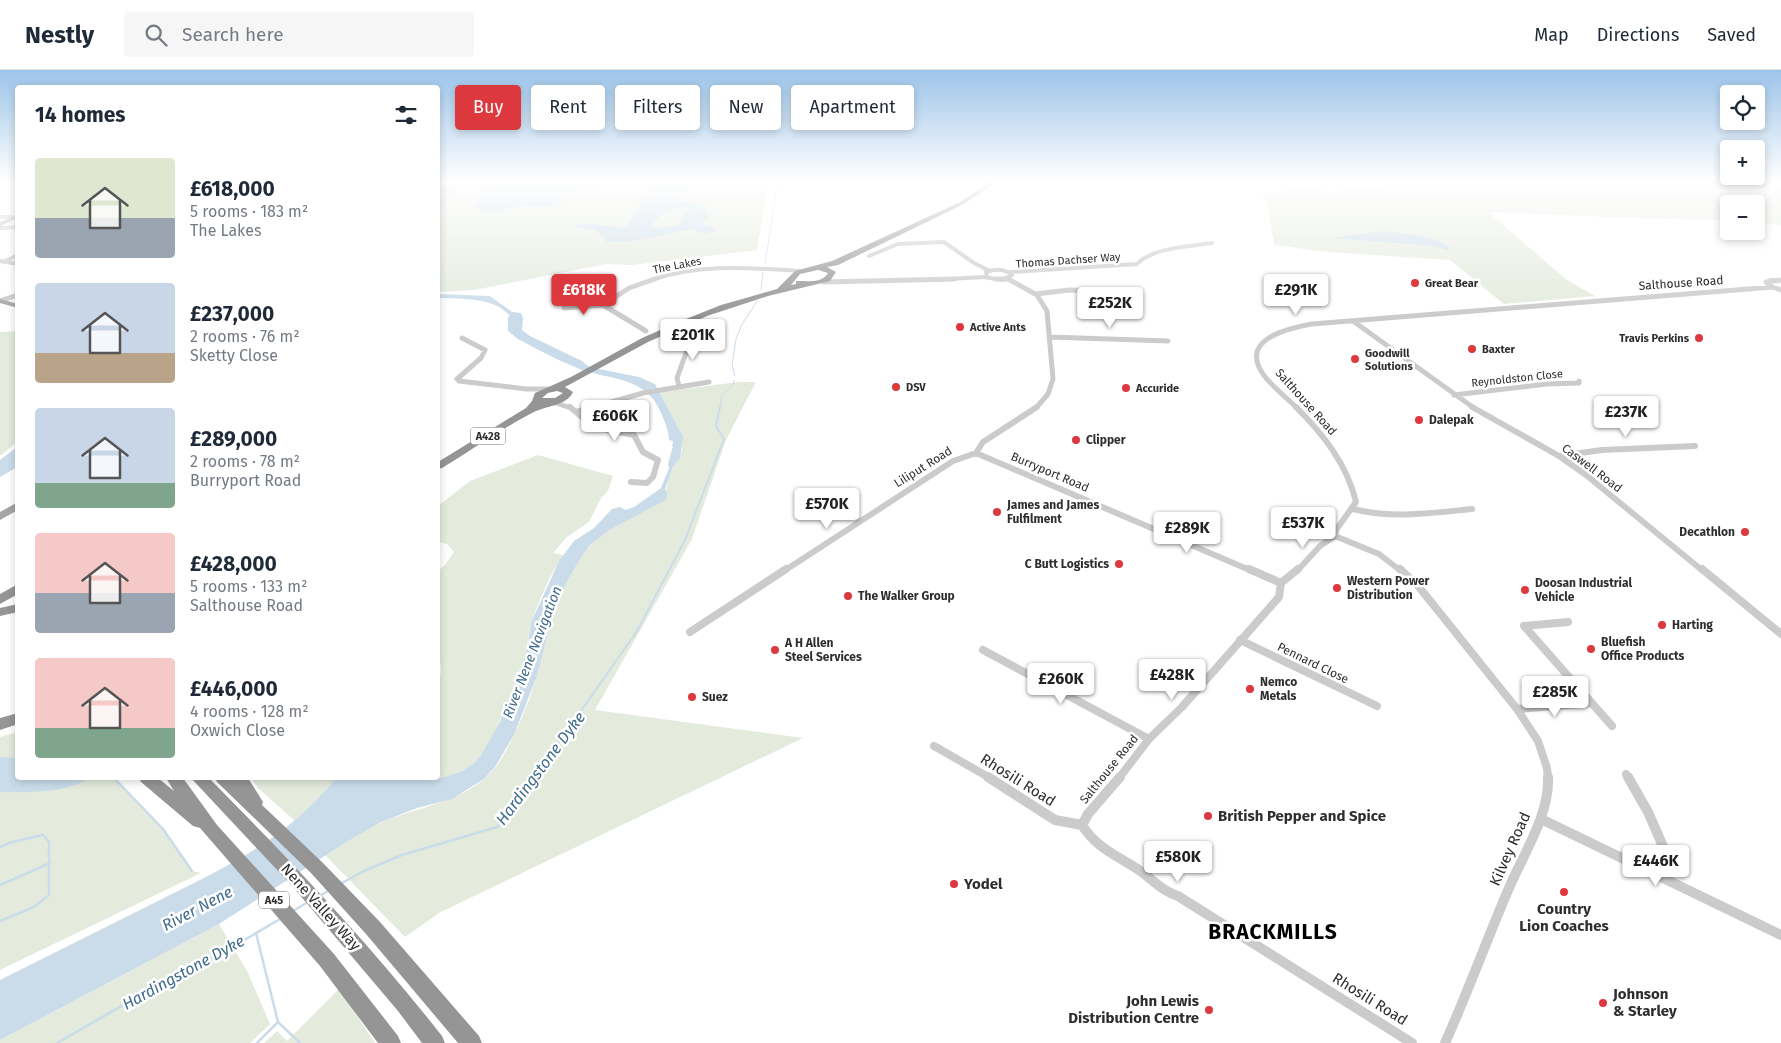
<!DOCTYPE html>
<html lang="en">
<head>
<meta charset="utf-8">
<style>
  body { margin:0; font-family:"Fira Sans",sans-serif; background:#f6f6f7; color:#1f2937; height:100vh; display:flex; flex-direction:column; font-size:19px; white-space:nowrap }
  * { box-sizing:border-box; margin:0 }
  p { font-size:16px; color:#747a83 }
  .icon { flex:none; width:28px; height:28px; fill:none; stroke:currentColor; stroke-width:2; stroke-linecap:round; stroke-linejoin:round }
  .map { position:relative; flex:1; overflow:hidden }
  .panel { position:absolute; left:15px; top:15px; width:425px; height:695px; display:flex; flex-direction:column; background:#fff; border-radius:5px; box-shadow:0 2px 8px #0003 }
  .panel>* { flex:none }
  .guide { position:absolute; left:455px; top:15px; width:475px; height:45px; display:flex; gap:10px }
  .tools { position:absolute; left:1720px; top:15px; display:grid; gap:10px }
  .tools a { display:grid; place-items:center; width:45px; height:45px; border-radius:5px; background:#fff; box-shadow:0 2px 8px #0003; font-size:25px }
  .price { position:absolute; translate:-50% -42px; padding:0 11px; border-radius:5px; background:#fff; color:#222; font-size:16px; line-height:32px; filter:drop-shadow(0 1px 2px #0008) }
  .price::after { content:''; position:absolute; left:50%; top:30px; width:15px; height:11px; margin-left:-8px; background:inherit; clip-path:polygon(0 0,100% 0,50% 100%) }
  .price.on { background:#de383f; color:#fff }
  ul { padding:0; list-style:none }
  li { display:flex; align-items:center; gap:15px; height:125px; padding:0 20px }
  li span { display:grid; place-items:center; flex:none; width:140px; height:100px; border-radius:5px; color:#555 }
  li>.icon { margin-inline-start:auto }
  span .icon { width:60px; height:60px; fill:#fffc; stroke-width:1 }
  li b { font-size:21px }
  h2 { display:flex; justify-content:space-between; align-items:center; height:60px; padding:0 20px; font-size:21px }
  .chip { padding:0 18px; border-radius:5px; background:#fff; box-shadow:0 2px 8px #0003; font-size:18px; line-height:45px }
  .chip.on { background:#de383f; color:#fff }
  header { display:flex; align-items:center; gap:30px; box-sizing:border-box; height:70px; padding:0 25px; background:#fff; border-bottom:1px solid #e0e1e3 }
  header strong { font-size:24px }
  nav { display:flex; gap:28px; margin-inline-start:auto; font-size:18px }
  .search { width:350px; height:45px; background:#f6f6f7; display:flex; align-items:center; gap:12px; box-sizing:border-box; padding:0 18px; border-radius:5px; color:#747a83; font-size:19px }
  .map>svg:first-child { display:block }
  .green { fill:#e4ebdd }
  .water { fill:#cadcea; fill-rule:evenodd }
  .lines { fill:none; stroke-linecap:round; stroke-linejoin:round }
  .stream-far2 { stroke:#cadcea; stroke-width:1 }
  .stream-far1 { stroke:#cadcea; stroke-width:2 }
  .stream { stroke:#cadcea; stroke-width:2.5 }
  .street-far4 { stroke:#cbcbcb; stroke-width:4 }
  .street-far3 { stroke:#cbcbcb; stroke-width:5 }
  .street-far2 { stroke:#cbcbcb; stroke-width:6 }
  .street-far1 { stroke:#cbcbcb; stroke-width:8 }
  .street { stroke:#cbcbcb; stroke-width:10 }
  .secondary { fill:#b8b8b8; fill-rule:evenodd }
  .primary { fill:#a6a6a6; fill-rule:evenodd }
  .highway { fill:#959595; fill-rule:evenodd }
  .poi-dot { fill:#de383f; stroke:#fff; stroke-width:2 }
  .labels { text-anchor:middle; stroke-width:5; stroke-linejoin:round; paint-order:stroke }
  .far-street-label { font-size:11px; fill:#2e2e2e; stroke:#fff }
  .far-poi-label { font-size:11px; font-weight:bold; fill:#2e2e2e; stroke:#fff; text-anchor:start }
  .shield { fill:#fff; stroke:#6d6d6d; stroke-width:1 }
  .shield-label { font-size:11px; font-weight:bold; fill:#2e2e2e }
  .street-label { font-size:12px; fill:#2e2e2e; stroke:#fff }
  .poi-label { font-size:12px; font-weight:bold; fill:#2e2e2e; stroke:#fff; text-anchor:start }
  .water-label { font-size:14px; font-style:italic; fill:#406c8d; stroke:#fff }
  .near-street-label { font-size:15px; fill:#2e2e2e; stroke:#fff }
  .near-poi-label { font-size:15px; font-weight:bold; fill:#2e2e2e; stroke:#fff; text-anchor:start }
  .near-water-label { font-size:16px; font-style:italic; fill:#406c8d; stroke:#fff }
  .near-district-label { font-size:21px; font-weight:bold; letter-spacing:1px; fill:#000; stroke:#fff }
</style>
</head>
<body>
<header>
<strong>Nestly</strong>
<div class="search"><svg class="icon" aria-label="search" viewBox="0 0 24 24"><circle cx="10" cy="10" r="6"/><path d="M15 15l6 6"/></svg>Search here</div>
<nav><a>Map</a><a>Directions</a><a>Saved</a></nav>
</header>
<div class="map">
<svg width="1781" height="973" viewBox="0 0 1781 973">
  <rect width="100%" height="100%" fill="#fff"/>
  <path class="green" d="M467,110H769L757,180L632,195L606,194L474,220L438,222V140Z
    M1427,110H1739L1781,120V155L1756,151V134H1729V150L1666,149L1488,142L1567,210L1595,226L1504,234L1450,190L1327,182L1274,175L1268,137L1262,123L1318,117L1327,122Z
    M17,261V372L0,386V262Z
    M738,312H756L726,370L692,469L595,640L803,668L439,843L405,867L325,785C344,773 364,760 384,751C422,736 468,731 495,698C511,677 530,631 537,605C549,561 560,500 597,469C617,452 643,441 666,430C665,419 668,410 672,400C677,388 683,387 682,372C680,353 664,339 660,322Z
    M538,385L613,406L608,421L601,428L589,452L567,467L553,483L563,485C550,505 540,528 532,551C528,562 528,573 526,584C523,598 516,611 511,624C498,656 479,713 435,708H438V623L441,600L438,572V501L445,495L454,482L447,474L438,472V436L470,411Z
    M17,662L18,708H114L163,759L192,801L201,803L0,900V667Z
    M251,708H336L323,724L295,751L258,718Z
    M219,854L248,903L270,954L250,973H0V970Z
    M339,919L375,973H264L277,961L287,971Z"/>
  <path class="water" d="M438,110H467L438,140Z
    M495,110H617L609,111L602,120L564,122L554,125L562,130L560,134L546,137L523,135L500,141L474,139C477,127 483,115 495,110Z
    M656,110H707L689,120L672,125L682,129L683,132L704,134L709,149L702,151L705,155L715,158V161L705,164L691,159L634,171L607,172L596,160L579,158L574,155L594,154L626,158ZM682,137L694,138L682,146L680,154L657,159L651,157C659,145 668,139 682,137Z
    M1383,161C1403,164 1434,164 1450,178L1448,180L1434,176L1331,168Z
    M438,224L490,226L512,242L521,243L523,248L522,260L530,266L582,291L589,297L639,307L655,314L683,367L680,388L673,397L665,419L667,423L666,430L609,460L589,476L578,492L564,517L550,555L537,606L514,665L495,697L484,709L452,729L417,738L381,752L348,771L219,854L0,970V910C50,885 100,860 150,835C220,800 286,771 336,708H441L461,702L474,693L481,685L500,652L526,584L531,553L559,491L574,471L594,458L612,439L620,437L625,440L634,437L661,418L669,398L668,394L673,376H672L673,371L669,370C669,361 665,353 662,345C647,305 610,311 577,298C557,290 537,279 518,269L508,261V247L510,246C495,227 461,229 438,228Z
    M17,377V397L0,407V390Z
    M0,687L17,688L18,708H88C70,723 24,723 0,722Z"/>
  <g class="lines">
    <path class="stream-far2" d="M765,194L778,110
      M761,220L763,202
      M735,306L732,295L736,269L742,254L758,230
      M720,338L722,325L733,315L734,310"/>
    <path class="stream-far1" d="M534,708L637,561L685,470L724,369L716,356L720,337"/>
    <path class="stream" d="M114,708L163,759L192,801
      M0,777L12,772L43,765L49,772V825L34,837L0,851
      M340,814L364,801L402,785L497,757L535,707
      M0,815L50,793
      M321,825L330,820
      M293,841L308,832
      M256,863L278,952L300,973
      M57,973L165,911L229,879L280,849
      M257,973L278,952"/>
    <path class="street-far4" d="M11,111L14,110
      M0,147H12
      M0,158L18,157
      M869,186L898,174L944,172L974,193L990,201
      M0,191L18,194
      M5,191L18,185
      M1010,202L1137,194C1151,178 1191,176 1212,173
      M1008,209L1011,210
      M651,210C701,193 748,198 800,201
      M931,210L984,207L1002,210L1012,205C1004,198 995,199 986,202L987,207
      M1770,210H1781"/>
    <path class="street-far3" d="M996,209H1007
      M1008,209L1037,225L1047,241L1053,309L1048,324L1036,338
      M1781,210L1766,212L1770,216L1781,220
      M823,212L955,209
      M1036,224L1069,220L1140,221
      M0,231L18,225
      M564,238L603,235
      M1353,251L1474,338
      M646,261L603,235L629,218L655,209
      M1050,267L1168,271
      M462,268L485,280L481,288L457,309L459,311L526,319H548
      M679,316L677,308L692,266
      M1454,325L1547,314L1579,313V311
      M553,332L571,338
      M590,338L643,323L709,312
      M1297,338C1287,328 1275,319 1266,308C1236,271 1284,259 1312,254L1773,217"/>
    <path class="street-far2" d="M570,337L590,354L599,358L634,365L643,382L658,390L653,407L647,413L631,412
      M1296,337C1323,364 1347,394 1356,432L1336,460L1335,466L1320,476L1297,501
      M1472,337L1559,386L1586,405L1703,501
      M576,342L595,337
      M976,383L1252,501
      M1559,386L1602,380L1695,376
      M1353,439C1392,449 1432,443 1472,439
      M1335,466L1379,484L1401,501
      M784,501L953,391L976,383L983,372L1037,337"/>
    <path class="street-far1" d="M1249,499L1281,513
      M1400,499L1419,517L1517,639L1538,671L1547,698L1548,708
      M1702,499L1781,564
      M1281,513L1298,499
      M1568,552L1524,556L1612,656
      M690,562L786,499
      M1240,570L1377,636
      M983,580L1149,669
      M1517,639L1592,633
      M934,676L990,708
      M1626,704L1629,708
      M1119,708L1149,669L1182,637L1279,527L1281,513"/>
    <path class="street" d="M988,707L1055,750L1082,755C1096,778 1118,786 1139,800C1153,810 1162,821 1178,826L1412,973
      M1628,707L1648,742L1665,781L1662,806
      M1541,749L1781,865
      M1082,755L1088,744L1120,707
      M1445,973C1468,922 1487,869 1509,818C1523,785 1550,744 1548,707"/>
    <path class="secondary" d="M16,145H18V148L0,156V152Z"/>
    <path class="primary" d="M0,229L18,234V238L0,233Z
      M18,432V440L0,450V442Z"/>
    <path class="highway" d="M989,110H995L984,121L962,135L838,195L827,197L836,202L830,211L768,226L707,246L648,272L565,317L573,322C567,336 544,336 532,343C501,359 472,380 442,398L438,399V392L526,338L532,331L535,323L571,307L642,268L681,251L721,235L777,219L795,201L832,191L958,133L980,119ZM818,200L828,203C822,213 810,211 799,211H796V214L791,215L800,204ZM557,321L563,323L555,328H542L548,323Z
      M18,514V524L0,534V524Z
      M18,534V542L0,546V538Z
      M18,643V654L0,660V648Z
      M139,708H158L174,721L166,708H183L217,755L334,884L398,966L401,973H378L320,896L200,758L193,756L141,712Z
      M191,708H209C290,790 370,874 442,966L445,973H422L398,941L293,817Z
      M215,708H248L263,732L262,735L323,793L380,852L479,966L482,973H458L366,864L311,803L217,712Z"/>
  </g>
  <linearGradient id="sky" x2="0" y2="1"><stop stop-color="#9cc4e9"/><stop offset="0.45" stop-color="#fff"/><stop offset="1" stop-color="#fff" stop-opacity="0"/></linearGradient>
  <rect width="1781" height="246" fill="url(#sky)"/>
  <g class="poi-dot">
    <circle cx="1415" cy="213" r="5"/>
    <circle cx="960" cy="257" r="5"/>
    <circle cx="1699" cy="268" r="5"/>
    <circle cx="1472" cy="279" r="5"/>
    <circle cx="1355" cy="289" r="5"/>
    <circle cx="896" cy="317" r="5"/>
    <circle cx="1126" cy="318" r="5"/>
    <circle cx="1419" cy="350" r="5"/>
    <circle cx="1076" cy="370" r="5"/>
    <circle cx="997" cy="442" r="5"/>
    <circle cx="1745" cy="462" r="5"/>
    <circle cx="1119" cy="494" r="5"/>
    <circle cx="1337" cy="518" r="5"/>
    <circle cx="1525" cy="520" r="5"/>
    <circle cx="848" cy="526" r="5"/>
    <circle cx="1662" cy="555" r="5"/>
    <circle cx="1591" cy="579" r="5"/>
    <circle cx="775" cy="580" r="5"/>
    <circle cx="1250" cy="619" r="5"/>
    <circle cx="692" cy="627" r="5"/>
    <circle cx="1208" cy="746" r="5"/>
    <circle cx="954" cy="814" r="5"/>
    <circle cx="1564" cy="822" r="5"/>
    <circle cx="1603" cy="933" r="5"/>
    <circle cx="1209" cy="940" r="5"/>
  </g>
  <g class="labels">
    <g class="far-street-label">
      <text transform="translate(1068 190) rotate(-4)" y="4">Thomas Dachser Way</text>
      <text transform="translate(677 195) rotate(-11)" y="4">The Lakes</text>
      <text transform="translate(1517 308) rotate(-6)" y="4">Reynoldston Close</text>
    </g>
    <g class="far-poi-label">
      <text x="1425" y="217">Great Bear</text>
      <text x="970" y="261">Active Ants</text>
      <text x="1689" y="272" text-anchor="end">Travis Perkins</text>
      <text x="1482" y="283">Baxter</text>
      <text x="1365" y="287">Goodwill<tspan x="1365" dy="13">Solutions</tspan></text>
      <text x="906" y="321">DSV</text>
      <text x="1136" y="322">Accuride</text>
    </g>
    <g class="shield">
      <rect x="470.5" y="357.5" width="35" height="17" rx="4"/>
      <rect x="259" y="821.5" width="30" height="17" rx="4"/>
    </g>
    <g class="shield-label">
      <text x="488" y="370">A428</text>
      <text x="274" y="834">A45</text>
    </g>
    <g class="street-label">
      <text transform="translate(1681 213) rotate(-4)" y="4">Salthouse Road</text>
      <text transform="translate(1306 332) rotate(48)" y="4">Salthouse Road</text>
      <text transform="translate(923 397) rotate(-32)" y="4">Liliput Road</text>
      <text transform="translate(1592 398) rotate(37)" y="4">Caswell Road</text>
      <text transform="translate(1050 402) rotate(23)" y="4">Burryport Road</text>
      <text transform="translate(1313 593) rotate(26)" y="4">Pennard Close</text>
      <text transform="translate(1109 699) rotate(-51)" y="4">Salthouse Road</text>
    </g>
    <g class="poi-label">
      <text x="1429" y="354">Dalepak</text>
      <text x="1086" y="374">Clipper</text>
      <text x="1007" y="439">James and James<tspan x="1007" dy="14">Fulfilment</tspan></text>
      <text x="1735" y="466" text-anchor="end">Decathlon</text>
      <text x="1109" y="498" text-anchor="end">C Butt Logistics</text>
      <text x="1347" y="515">Western Power<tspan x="1347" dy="14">Distribution</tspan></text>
      <text x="1535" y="517">Doosan Industrial<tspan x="1535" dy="14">Vehicle</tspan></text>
      <text x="858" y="530">The Walker Group</text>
      <text x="1672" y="559">Harting</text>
      <text x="1601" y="576">Bluefish<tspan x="1601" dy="14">Office Products</tspan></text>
      <text x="785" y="577">A H Allen<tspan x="785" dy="14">Steel Services</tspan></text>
      <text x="1260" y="616">Nemco<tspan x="1260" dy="14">Metals</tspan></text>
      <text x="702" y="631">Suez</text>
    </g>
    <g class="water-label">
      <text transform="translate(532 582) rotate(-69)" y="5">River Nene Navigation</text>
    </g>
    <g class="near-street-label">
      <text transform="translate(1018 710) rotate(32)" y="5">Rhosili Road</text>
      <text transform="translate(1510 779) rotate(-66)" y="5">Kilvey Road</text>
      <text transform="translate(321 837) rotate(48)" y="5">Nene Valley Way</text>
      <text transform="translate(1370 929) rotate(32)" y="5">Rhosili Road</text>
    </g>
    <g class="near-poi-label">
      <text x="1218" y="751">British Pepper and Spice</text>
      <text x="964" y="819">Yodel</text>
      <text x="1564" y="844" text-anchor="middle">Country<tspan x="1564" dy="17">Lion Coaches</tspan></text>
      <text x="1613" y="929">Johnson<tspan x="1613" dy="17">&amp; Starley</tspan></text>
      <text x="1199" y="936" text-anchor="end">John Lewis<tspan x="1199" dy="17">Distribution Centre</tspan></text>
    </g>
    <g class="near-water-label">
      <text transform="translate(540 698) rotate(-53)" y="6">Hardingstone Dyke</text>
      <text transform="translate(197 838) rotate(-28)" y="6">River Nene</text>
      <text transform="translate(183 902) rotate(-29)" y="6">Hardingstone Dyke</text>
    </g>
    <g class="near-district-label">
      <text x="1273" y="869">BRACKMILLS</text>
    </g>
  </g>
</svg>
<div class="tools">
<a><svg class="icon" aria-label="locate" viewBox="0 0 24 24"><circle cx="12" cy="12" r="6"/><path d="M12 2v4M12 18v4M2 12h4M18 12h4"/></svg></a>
<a>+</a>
<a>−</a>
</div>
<b class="price on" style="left:584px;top:246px">£618K</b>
<b class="price" style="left:1296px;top:246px">£291K</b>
<b class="price" style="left:1110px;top:259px">£252K</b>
<b class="price" style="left:693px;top:291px">£201K</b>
<b class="price" style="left:1626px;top:368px">£237K</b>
<b class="price" style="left:615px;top:372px">£606K</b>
<b class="price" style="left:827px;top:460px">£570K</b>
<b class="price" style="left:1303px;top:479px">£537K</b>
<b class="price" style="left:1187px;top:484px">£289K</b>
<b class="price" style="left:1172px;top:631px">£428K</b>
<b class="price" style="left:1061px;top:635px">£260K</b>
<b class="price" style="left:1555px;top:648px">£285K</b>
<b class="price" style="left:1178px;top:813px">£580K</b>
<b class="price" style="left:1656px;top:817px">£446K</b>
<div class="guide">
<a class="chip on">Buy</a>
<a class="chip">Rent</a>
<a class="chip">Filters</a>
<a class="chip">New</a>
<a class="chip">Apartment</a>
</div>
<section class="panel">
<h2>14 homes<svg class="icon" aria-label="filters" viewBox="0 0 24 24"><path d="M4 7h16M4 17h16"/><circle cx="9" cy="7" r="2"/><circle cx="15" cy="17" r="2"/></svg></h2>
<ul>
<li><span style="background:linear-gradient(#dfe7d0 60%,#9aa5b1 0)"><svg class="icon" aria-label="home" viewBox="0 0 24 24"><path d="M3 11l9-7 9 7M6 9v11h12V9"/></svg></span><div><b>£618,000</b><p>5 rooms · 183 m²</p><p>The Lakes</p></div></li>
<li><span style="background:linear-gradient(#c9d6e8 70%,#b9a48a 0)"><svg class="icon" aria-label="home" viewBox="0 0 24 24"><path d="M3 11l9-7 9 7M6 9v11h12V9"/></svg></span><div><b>£237,000</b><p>2 rooms · 76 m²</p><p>Sketty Close</p></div></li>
<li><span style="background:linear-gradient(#c9d6e8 75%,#7fa58c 0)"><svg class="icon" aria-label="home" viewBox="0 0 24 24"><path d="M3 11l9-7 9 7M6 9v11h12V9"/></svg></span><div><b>£289,000</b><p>2 rooms · 78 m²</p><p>Burryport Road</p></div></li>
<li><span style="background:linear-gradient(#f6c9c9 60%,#9aa5b1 0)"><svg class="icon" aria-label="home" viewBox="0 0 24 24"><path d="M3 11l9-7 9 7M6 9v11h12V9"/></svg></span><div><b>£428,000</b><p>5 rooms · 133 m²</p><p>Salthouse Road</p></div></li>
<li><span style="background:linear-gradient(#f6c9c9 70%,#7fa58c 0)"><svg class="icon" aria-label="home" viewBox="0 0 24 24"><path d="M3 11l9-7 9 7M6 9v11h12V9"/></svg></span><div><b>£446,000</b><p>4 rooms · 128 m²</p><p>Oxwich Close</p></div></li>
</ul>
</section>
</div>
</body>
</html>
